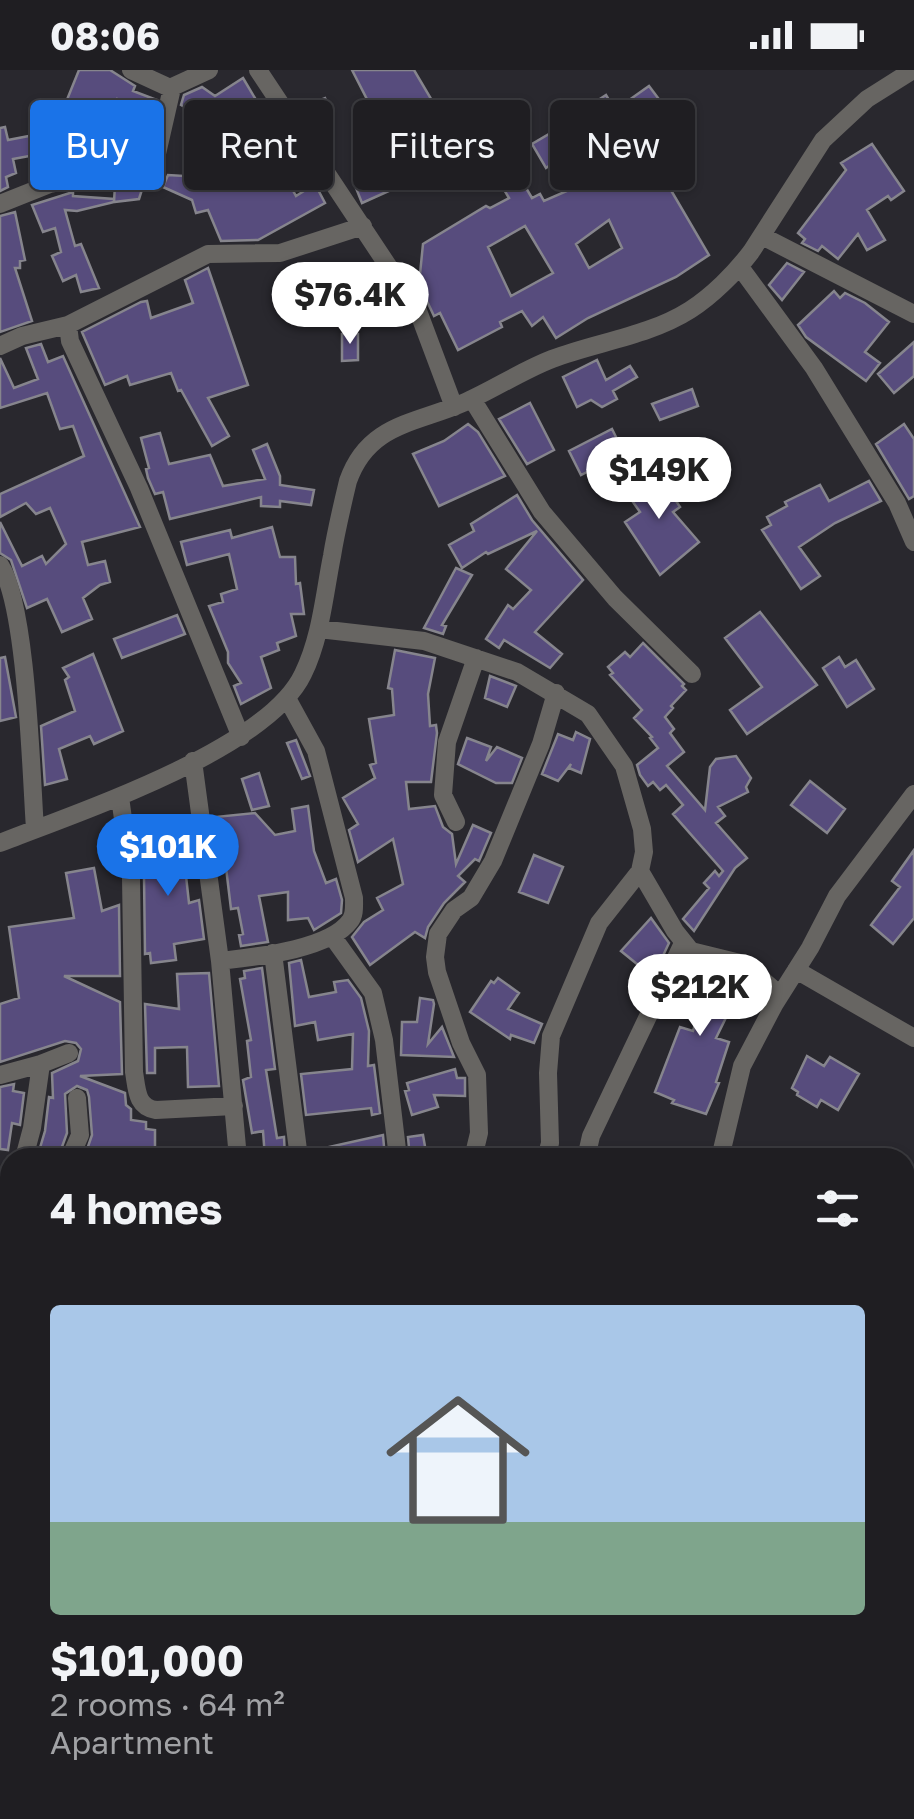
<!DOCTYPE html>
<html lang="en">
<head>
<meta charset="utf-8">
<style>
  body { margin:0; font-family:"Golos Text",sans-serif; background:#27272a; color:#f1f3f6; height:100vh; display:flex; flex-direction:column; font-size:38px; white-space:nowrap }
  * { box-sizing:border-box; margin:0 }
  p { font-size:32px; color:#a1a2a5 }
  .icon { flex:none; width:55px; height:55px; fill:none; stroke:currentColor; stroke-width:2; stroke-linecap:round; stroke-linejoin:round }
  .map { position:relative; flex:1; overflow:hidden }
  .panel { position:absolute; left:0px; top:1078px; width:915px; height:672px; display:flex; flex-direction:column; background:#1f1e22; border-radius:30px 30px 0 0; box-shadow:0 2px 8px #0004,0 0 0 2px #3c3c40 }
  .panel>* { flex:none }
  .guide { position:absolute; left:30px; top:30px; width:855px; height:90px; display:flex; gap:20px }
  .price { position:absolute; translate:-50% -85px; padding:0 22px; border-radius:35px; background:#fff; color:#222; font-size:32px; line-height:65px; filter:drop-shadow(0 2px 5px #0008) }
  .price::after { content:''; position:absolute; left:50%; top:60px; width:30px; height:22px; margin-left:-15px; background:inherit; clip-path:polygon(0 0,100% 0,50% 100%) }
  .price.on { background:#1a73e8; color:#fff }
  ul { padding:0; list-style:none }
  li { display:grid; align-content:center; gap:20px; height:530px; padding:0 50px }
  li span { display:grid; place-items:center; height:310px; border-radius:10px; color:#555 }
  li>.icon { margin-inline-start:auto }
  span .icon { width:180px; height:180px; fill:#fffc; stroke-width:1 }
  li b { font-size:42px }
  h2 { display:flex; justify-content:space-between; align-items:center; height:120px; padding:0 50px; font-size:42px }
  .chip { padding:0 35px; border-radius:10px; background:#1f1e22; box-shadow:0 2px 8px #0004,0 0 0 2px #3c3c40; font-size:35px; line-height:90px }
  .chip.on { background:#1a73e8; color:#fff }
  .status { display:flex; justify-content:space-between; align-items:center; height:70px; padding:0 50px; background:#1f1e22; direction:ltr }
  .status svg { height:28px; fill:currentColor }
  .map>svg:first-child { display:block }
  .green { fill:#28462e }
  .building { fill:#574c7d; stroke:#86858d; stroke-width:2.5; fill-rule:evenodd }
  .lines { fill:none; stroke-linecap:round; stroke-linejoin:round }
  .minor { stroke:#676562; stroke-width:18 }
</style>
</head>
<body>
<div class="status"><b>08:06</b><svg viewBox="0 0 49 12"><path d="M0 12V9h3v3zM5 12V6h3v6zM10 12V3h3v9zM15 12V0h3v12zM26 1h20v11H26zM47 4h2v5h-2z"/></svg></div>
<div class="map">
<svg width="914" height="1749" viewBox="0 0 914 1749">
  <rect width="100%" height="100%" fill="#29282e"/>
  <path class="green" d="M484,50L491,56L493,75L512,92L506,105L489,102L474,76L472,58L478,51Z"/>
  <path class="building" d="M79,0H110L135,16L133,21L157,30L147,71L129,66L138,40L117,29L102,52L127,64L123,65L116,89L96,83L100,68L61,74L62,80L13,89L16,103L6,107L8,117L0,121V58L5,57L8,70L91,54L62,42Z
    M352,0H414L434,34L437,32L452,61L402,88L411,111L362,133L356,118L383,106L353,52L373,41Z
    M243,8L262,40L267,37L282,63L255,78L236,46L215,68L193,42L181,35L184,25L202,17L215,26Z
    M649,16L661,32L630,55L645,75L669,62L686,85L683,87L688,94L665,110L709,185L676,207L588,248L556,268L543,247L532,256L522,241L500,252L502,257L458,280L440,243L434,246L419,214L423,174L486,136L490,138L509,128L496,106L513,96L532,128L540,124L544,131L592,110L590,105L612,95L592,66L546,98L532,74L583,44L581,41L606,25L615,40ZM609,150L622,178L589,198L576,174ZM525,156L553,203L511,226L488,177Z
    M325,28L332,44L309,54L303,37Z
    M872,74L904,121L891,130L888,126L867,140L885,170L867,180L858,164L838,189L822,176L818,181L802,173L805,169L798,163L846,100L841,93Z
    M261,85L270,100L279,95L296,126L315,114L325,133L258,170L221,171L208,140L196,143L192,130L163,117L168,105L218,108L219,103L225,106Z
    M145,110L139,129L114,132L115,115Z
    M73,122V126L114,129V132L77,141L65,140L75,176L81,174L99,218L81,222L76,205L63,211L52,186L61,182L55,158L43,162L32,135Z
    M15,142L25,190L20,191V198H15L32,251L0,262V146Z
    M787,193L804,202L782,230L769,215Z
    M208,198L248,315L208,328L229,366L212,376L181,320L178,321L171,303L130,315L127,306L105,315L82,262L141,232L147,231L151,248L193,233L185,210Z
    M834,221L840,228L845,223L865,233L889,252L865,282L880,293L866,311L806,267L798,255Z
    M342,264H358V290L342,291Z
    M914,272V306L894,323L878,304Z
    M41,274L48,292L63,286L140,457L82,472L88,495L105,491L110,512L100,515L83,528L92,549L62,562L47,529L27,538L11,490L0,483V452L22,496L42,486L46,494L66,474L50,438L36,444L26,433L0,447V424L84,386L73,356L60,359L47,323L0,338V288L14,318L38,309L26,278Z
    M597,290L606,310L630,296L637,307L613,321L617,329L602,337L591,330L577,337L563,307Z
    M692,319L698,336L660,350L652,334Z
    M530,333L554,380L527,394L499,349Z
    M468,354L478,362L505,406L439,436L413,384L444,371Z
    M904,354L914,369V426L909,429L876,374Z
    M612,359L624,383L581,405L569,381Z
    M160,363L169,394L210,385L223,416L265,409L253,380L267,374L280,406V415L314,420L311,435L280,431V437L261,436V427L170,449L163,422L155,424L148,408L146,399L149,398L141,368Z
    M635,378L663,411L680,437L673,442L699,472L660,505L625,452L640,442L633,432L650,420L631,381Z
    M869,411L881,431L835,453L799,477L820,506L801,519L762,460L771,455L767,447L787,436L785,432L820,415L829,431Z
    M517,425L532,450L583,510L535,562L562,584L550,598L504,570L499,578L486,569L508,535L513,539L531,520L506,499L537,461L488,484L486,482L462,498L449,475L474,461L471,454Z
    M272,457L280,487H295L296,514L300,513L304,544H291L296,566L277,573L279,580L261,587L271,618L241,634L234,616L241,613L228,593V582L209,536L223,532L221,524L237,519L229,484L187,495L181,472L230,460L232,468Z
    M456,498L472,505L442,555L446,556L443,564L424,558Z
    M760,542L817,615L747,664L730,640L762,617L725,568Z
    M177,545L185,564L122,588L114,569Z
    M643,573L684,614L682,616L686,620L671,636L673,638L665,647L674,659L670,663L684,682L667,696L705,740L710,697L716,689L736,686L751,708L746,717L748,722L718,737L725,746L716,753L747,788L735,798L694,861L683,849L709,818L704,813L715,801L719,806L723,801L673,744L683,735L666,715L660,720L653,712L648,716L640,705L637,695L658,678L650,668L652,667L634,648L642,640L610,605L613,603L608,597L625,582L630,587Z
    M395,580L435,588L428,624L430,656L436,655L437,663L431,712H406L409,739L435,736L443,757L452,764L456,794L473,755L491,763L479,791L475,789L458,806L465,812L444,833L428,857L425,868L415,862L370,895L352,867L364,852L383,840L377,828L403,814L393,769L358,792L349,760L358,754L343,728L375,708L370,695L376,693L369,649L394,645L392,619L388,618Z
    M93,584L123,661L94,674L90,666L59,679L67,709L45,715L41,656L75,641L65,610L69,607L63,598Z
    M5,587L16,647L0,651V588Z
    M839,587L845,597L856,590L874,619L847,637L823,598Z
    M490,606L516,616L507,637L485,628Z
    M576,662L590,669L581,703L569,698L571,694L558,711L542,704L558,664L573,670Z
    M467,668L491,677L486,691L497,677L522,688L512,713H496L458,694Z
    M296,670L310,706L302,709L287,673Z
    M259,703L269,736L252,740L242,709Z
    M810,711L845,739L827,763L791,735Z
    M308,736L314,781L326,813L336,809L342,830L341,843L314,860L308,848L288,850V822L259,826L268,872L241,876L239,865L243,864L238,838L231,839L224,781L221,782L215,747L255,743L275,765L295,761L292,739Z
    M146,757L150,778L192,773L194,795L185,797L189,833L199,830L204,869L174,874L176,890L151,893L150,883L145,884L144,807L137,759Z
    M914,780V848L893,874L871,855L900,817L892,811Z
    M534,785L563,797L548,833L519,822Z
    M94,798L102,841L119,835L120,906H64L120,932L122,1004L80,1006L125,1023L126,1035L131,1039V1050L146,1052V1059L155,1060V1088H84L92,1065L89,1027L87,1020L77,1016L65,1024L67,1063L58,1088H37L45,1061L49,1027L53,1028L52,1003L78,991L81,979L76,973L65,971L0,992V934L19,928L9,857L74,848L66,803Z
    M651,848L669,873L653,907L621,881Z
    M301,890L309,927L336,922L334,912L348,910L361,928L369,961L368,996L374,995L380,1043L372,1045L371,1038L306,1045L301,1004L352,999L353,964L318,970L315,952L295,956L289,893Z
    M687,893L738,905L744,911L716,968L729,972L716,1012L719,1013L706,1044L672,1033L674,1030L655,1022L680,957L693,961L700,938L689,929L691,925L675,918Z
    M262,898L275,999L266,1000L277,1068L284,1067L285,1088H265L263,1061L252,1063L243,1010L251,1007L247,971L251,970L240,909L245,908L244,901Z
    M209,903L219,1016L188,1017L187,977L155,978V1003H147L145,934L179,939L177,904Z
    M498,908L519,923L508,939L542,954L534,973L511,965L510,969L470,942L491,911L494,913Z
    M420,928L433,930L434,934L428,974L442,957L454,987L401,985L402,952H417Z
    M807,986L824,996L830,987L859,1004L838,1040L821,1030L817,1037L797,1025L798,1022L792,1018Z
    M455,999L457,1008H465V1026L434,1025L438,1037L412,1045L405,1021L409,1020L407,1013Z
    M14,1014L13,1021L24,1023L20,1055L12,1053L8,1080L0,1079V1017Z
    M383,1065L385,1088H311V1081Z
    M423,1065L427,1088H410L408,1067Z"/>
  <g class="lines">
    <path class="minor" d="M131,0L170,18L209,0
      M258,0L418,241L454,337
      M0,134L50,114L149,96L156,88L172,18
      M762,166L914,244
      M740,197L814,298L897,433L914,472
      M0,276L22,266L68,255
      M472,329L542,442L615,528L692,604
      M0,495C27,535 31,703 35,759
      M319,559L424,571L517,602L588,644L624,696L642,759L644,782L640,801L599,853L551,966L548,1003L550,1073L546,1088
      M241,667L139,418L70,271L68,255L208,184L280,183L363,156
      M193,691L220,891L238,1088
      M120,727L131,807L134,1002C137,1019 136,1037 156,1040L234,1036
      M456,752L443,725L447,672L476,588
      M0,773C78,742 267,680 303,604C321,567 324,526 332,486C336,461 342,436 348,411C368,354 414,354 463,333C493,320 521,301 552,289C597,272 649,266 690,240C712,226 735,203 751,182L823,70L867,29L913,0
      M640,801L675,861L691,881L744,894L780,925
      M332,866L373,923L384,970L398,1088
      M273,883L299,1088
      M220,891C253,887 329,880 350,851C355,845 354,836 354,828L316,681L288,630
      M796,900L914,968
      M0,1005L41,994
      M24,1088L32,1058L41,994L69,983
      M70,1088L80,1065L77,1028
      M473,1088L479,1063L477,1005L461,973L437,902L435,887L438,864L454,840L471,828L493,791L541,674L556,623
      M586,1088L591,1066L683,873
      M720,1088L742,996L774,935L810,878L837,826L914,724
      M0,1107L10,1108
      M905,1167L914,1147
      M0,1262L10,1265
      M905,1379L914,1367
      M5,1428L10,1442
      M905,1624L914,1616
      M905,1676L914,1689
      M0,1712L10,1722
      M33,1740H38
      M316,1740L322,1749
      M538,1740L543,1749
      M637,1749L654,1740"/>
  </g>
</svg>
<b class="price" style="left:350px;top:277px">$76.4K</b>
<b class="price" style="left:659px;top:452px">$149K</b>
<b class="price on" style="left:168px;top:829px">$101K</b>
<b class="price" style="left:700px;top:969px">$212K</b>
<div class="guide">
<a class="chip on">Buy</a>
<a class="chip">Rent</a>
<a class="chip">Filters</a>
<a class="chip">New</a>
</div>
<section class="panel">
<h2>4 homes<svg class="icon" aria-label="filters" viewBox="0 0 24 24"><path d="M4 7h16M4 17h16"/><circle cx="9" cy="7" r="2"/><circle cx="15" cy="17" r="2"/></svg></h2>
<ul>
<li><span style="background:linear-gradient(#a9c7e8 70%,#7fa58c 0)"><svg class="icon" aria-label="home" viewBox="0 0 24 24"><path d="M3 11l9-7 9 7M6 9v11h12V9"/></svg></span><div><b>$101,000</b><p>2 rooms · 64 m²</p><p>Apartment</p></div></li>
</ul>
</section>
</div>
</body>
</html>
